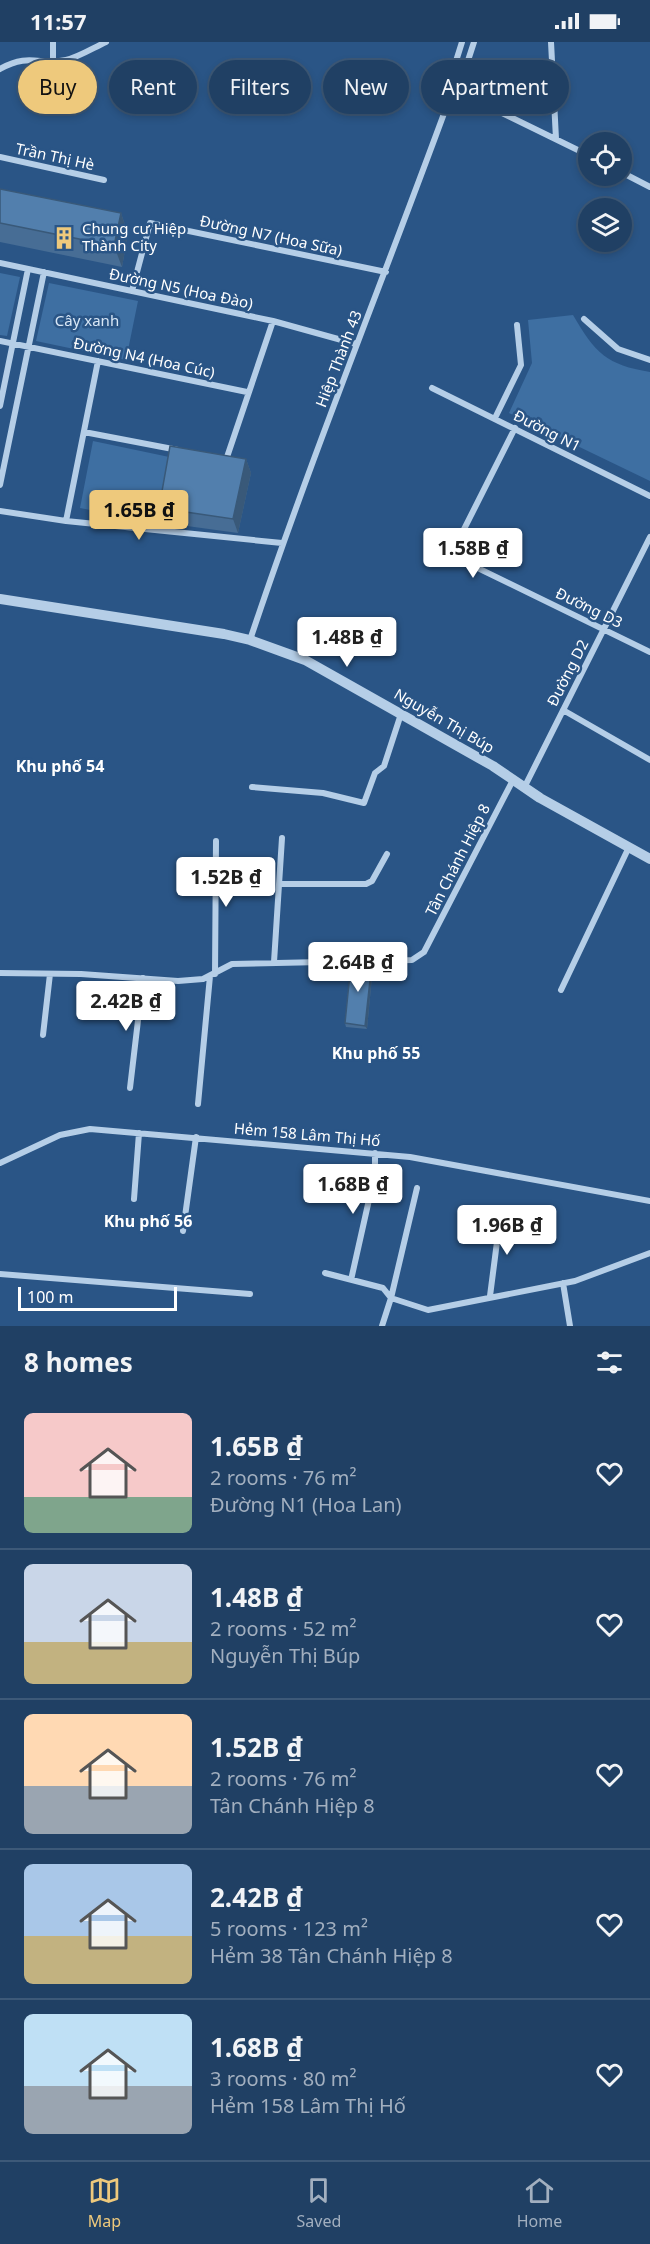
<!DOCTYPE html>
<html lang="en">
<head>
<meta charset="utf-8">
<style>
  body { margin:0; font-family:"Noto Sans",sans-serif; background:#28476a; color:#f1f3f6; height:100vh; display:flex; flex-direction:column; font-size:22px; white-space:nowrap }
  * { box-sizing:border-box; margin:0 }
  p { font-size:20px; color:#a2afbf }
  .icon { flex:none; width:33px; height:33px; fill:none; stroke:currentColor; stroke-width:2; stroke-linecap:round; stroke-linejoin:round }
  .map { position:relative; height:1284px; overflow:hidden }
  .drawer { display:flex; flex-direction:column; background:#204064; flex:1 }
  .drawer>* { flex:none }
  .top-card { position:absolute; left:18px; top:18px; width:615px; height:54px; display:flex; gap:12px }
  .fabs { position:absolute; left:578px; top:90px; display:grid; gap:12px }
  .fabs a { display:grid; place-items:center; width:54px; height:54px; border-radius:50%; background:#204064; box-shadow:0 3px 9px #0003,0 0 0 2px #3d5978; font-size:30px }
  .scale { position:absolute; left:18px; bottom:15px; width:159px; box-sizing:border-box; padding-left:6px; border:3px solid #fff; border-top:0; font-size:16px; line-height:21px; white-space:nowrap; color:#fff; -webkit-text-stroke:4px #2a5586; paint-order:stroke }
  .price { position:absolute; translate:-50% -51px; padding:0 14px; border-radius:6px; background:#fff; color:#222; font-size:20px; line-height:39px; filter:drop-shadow(0 2px 3px #0008) }
  .price::after { content:''; position:absolute; left:50%; top:36px; width:18px; height:14px; margin-left:-9px; background:inherit; clip-path:polygon(0 0,100% 0,50% 100%) }
  .price.current { background:#eec97c; color:#111 }
  ul { padding:0; list-style:none }
  li { display:flex; align-items:center; gap:18px; height:150px; padding:0 24px }
  li+li { border-top:2px solid #3d5978 }
  li span { display:grid; place-items:center; flex:none; width:168px; height:120px; border-radius:9px; color:#555 }
  li>.icon { margin-inline-start:auto }
  span .icon { width:72px; height:72px; fill:#fffc; stroke-width:1 }
  li b { font-size:26px }
  h2 { display:flex; justify-content:space-between; align-items:center; height:72px; padding:0 24px; font-size:26px }
  .chip { padding:0 21px; border-radius:27px; background:#204064; box-shadow:0 3px 9px #0003,0 0 0 2px #3d5978; font-size:21px; line-height:54px }
  .chip.current { background:#eec97c; color:#111 }
  .status { display:flex; justify-content:space-between; align-items:center; height:42px; padding:0 30px; background:#204064; direction:ltr }
  .status svg { height:16px; fill:currentColor }
  .dock { display:flex; justify-content:space-around; align-items:center; height:84px; border-top:2px solid #3d5978; background:#204064; font-size:16px; color:#a2afbf }
  .dock a { display:grid; justify-items:center; gap:3px }
  .dock .current { color:#eec97c }
  .map>svg:first-child { display:block }
  .green { fill:#3e6fa2 }
  .lines { fill:none; stroke-linecap:round; stroke-linejoin:round }
  .minor { stroke:#b5cee7; stroke-width:6 }
  .tertiary { stroke:#b5cee7; stroke-width:10 }
  .wall { fill:#476d95 }
  .shaded-wall { fill:#395979 }
  .building { fill:#527fad; stroke:#395979; stroke-width:1.5 }
  .labels { text-anchor:middle; stroke-width:5; stroke-linejoin:round; paint-order:stroke }
  .street-label { font-size:15px; fill:#fff; stroke:#2a5586 }
  .poi-label { font-size:15px; fill:#fff; stroke:#2a5586; text-anchor:start }
  .park-label { font-size:15px; fill:#d8e7f6; stroke:#2a5586 }
  .neighbourhood-label { font-size:16px; font-weight:bold; fill:#fff; stroke:#2a5586 }
</style>
</head>
<body>
<div class="status"><b>11:57</b><svg viewBox="0 0 49 12"><path d="M0 12V9h3v3zM5 12V6h3v6zM10 12V3h3v9zM15 12V0h3v12zM26 1h20v11H26zM47 4h2v5h-2z"/></svg></div>
<div class="map">
<svg width="650" height="1284" viewBox="0 0 650 1284">
  <rect width="100%" height="100%" fill="#2a5586"/>
  <path class="green" d="M0,231L20,235L7,294L0,293Z
    M49,241L138,259L126,318L36,299Z
    M573,273C595,311 607,323 650,330V439L509,371L532,321L528,278Z
    M93,399L174,416L161,482L80,466Z"/>
  <g class="lines">
    <path class="minor" d="M53,0V18
      M551,0L556,97
      M0,27C29,10 41,24 66,18C79,15 93,6 106,0
      M453,47L588,113
      M453,47L451,35L462,0
      M0,115L104,138
      M621,130L650,145
      M0,221L273,279L356,302
      M132,249L150,181L386,230
      M584,277L618,307L650,318
      M0,299L247,350
      M432,346L650,454
      M0,364L28,227
      M495,376L521,323L517,283
      M515,386L451,513L650,610
      M84,390L178,408
      M223,417L226,418L273,279
      M0,443L44,230
      M0,469L66,479L282,501
      M66,479L98,319
      M250,598C312,412 386,231 453,47L462,37L474,0
      M563,668L650,718
      M252,745L323,751L364,761L375,731L384,724L401,672
      M524,746L650,495
      M279,842H366L372,839L387,812
      M274,920L282,796
      M0,931L81,932L178,939L203,937L232,922L412,918L424,910L513,738
      M215,932L216,799
      M561,948L629,805
      M43,993L50,932
      M130,1046L143,936
      M198,1062L210,934
      M0,1121L60,1093L90,1087L410,1115L650,1159
      M134,1157L139,1091
      M183,1189L196,1095
      M325,1231L383,1246L391,1256L428,1268L575,1239L650,1211
      M0,1232L250,1252
      M351,1238L375,1131V1111
      M563,1241L570,1284
      M490,1254L501,1169
      M382,1284L391,1256L417,1146"/>
    <path class="tertiary" d="M0,557L224,592L250,598L305,618L493,724L540,756L650,817"/>
  </g>
  <path class="wall" d="M0,147L121,171L128,192L122,225L0,200Z
    M246,417L251,431L238,491L165,481L159,466Z
    M373,924L367,987L346,985L345,981Z"/>
  <path class="shaded-wall" d="M121,171L128,192L122,225L114,204Z
    M246,417L251,431L238,491L233,477Z
    M372,920L373,924L367,987L365,984Z"/>
  <path class="building" d="M0,147L121,171L114,204L0,181Z
    M170,404L246,417L233,477L159,466Z
    M372,920L365,984L345,981L351,921Z"/>
  <defs>
    <g id="building-bare" transform="scale(1.8)"><path d="M-4-6H4V6H1V3H-1V6H-4ZM-2.5-4.3h1.7v1.8h-1.7ZM.8-4.3h1.7v1.8H.8ZM-2.5-1h1.7V.8h-1.7ZM.8-1h1.7V.8H.8Z" fill="#eec97c" stroke="#2a5586" stroke-width="2.5" paint-order="stroke"/></g>
  </defs>
  <g fill-rule="evenodd">
    <use href="#building-bare" x="64" y="196"/>
  </g>
  <g class="labels">
    <g class="street-label">
      <text transform="translate(55 115) rotate(12)" y="5">Trần Thị Hè</text>
      <text transform="translate(271 194) rotate(12)" y="5">Đường N7 (Hoa Sữa)</text>
      <text transform="translate(181 247) rotate(12)" y="5">Đường N5 (Hoa Đào)</text>
      <text transform="translate(144 316) rotate(12)" y="5">Đường N4 (Hoa Cúc)</text>
      <text transform="translate(339 317) rotate(-69)" y="5">Hiệp Thành 43</text>
      <text transform="translate(547 389) rotate(27)" y="5">Đường N1</text>
      <text transform="translate(589 566) rotate(26)" y="5">Đường D3</text>
      <text transform="translate(568 631) rotate(-63)" y="5">Đường D2</text>
      <text transform="translate(444 679) rotate(30)" y="5">Nguyễn Thị Búp</text>
      <text transform="translate(458 818) rotate(-63)" y="5">Tân Chánh Hiệp 8</text>
      <text transform="translate(307 1093) rotate(5)" y="5">Hẻm 158 Lâm Thị Hố</text>
    </g>
    <g class="poi-label">
      <text x="82" y="192">Chung cư Hiệp<tspan x="82" dy="17">Thành City</tspan></text>
    </g>
    <g class="park-label">
      <text x="87" y="284">Cây xanh</text>
    </g>
    <g class="neighbourhood-label">
      <text x="60" y="730">Khu phố 54</text>
      <text x="376" y="1017">Khu phố 55</text>
      <text x="148" y="1185">Khu phố 56</text>
    </g>
  </g>
</svg>
<div class="fabs">
<a><svg class="icon" aria-label="locate" viewBox="0 0 24 24"><circle cx="12" cy="12" r="6"/><path d="M12 2v4M12 18v4M2 12h4M18 12h4"/></svg></a>
<a><svg class="icon" aria-label="layers" viewBox="0 0 24 24"><path d="M12 4l9 5-9 5-9-5zM3 14l9 5 9-5"/></svg></a>
</div>
<div class="scale">100 m</div>
<b class="price current" style="left:139px;top:499px">1.65B ₫</b>
<b class="price" style="left:473px;top:537px">1.58B ₫</b>
<b class="price" style="left:347px;top:626px">1.48B ₫</b>
<b class="price" style="left:226px;top:866px">1.52B ₫</b>
<b class="price" style="left:358px;top:951px">2.64B ₫</b>
<b class="price" style="left:126px;top:990px">2.42B ₫</b>
<b class="price" style="left:353px;top:1173px">1.68B ₫</b>
<b class="price" style="left:507px;top:1214px">1.96B ₫</b>
<div class="top-card">
<a class="chip current">Buy</a>
<a class="chip">Rent</a>
<a class="chip">Filters</a>
<a class="chip">New</a>
<a class="chip">Apartment</a>
</div>
</div>
<section class="drawer">
<h2>8 homes<svg class="icon" aria-label="filters" viewBox="0 0 24 24"><path d="M4 7h16M4 17h16"/><circle cx="9" cy="7" r="2"/><circle cx="15" cy="17" r="2"/></svg></h2>
<ul>
<li><span style="background:linear-gradient(#f6c9c9 70%,#7fa58c 0)"><svg class="icon" aria-label="home" viewBox="0 0 24 24"><path d="M3 11l9-7 9 7M6 9v11h12V9"/></svg></span><div><b>1.65B ₫</b><p>2 rooms · 76 m²</p><p>Đường N1 (Hoa Lan)</p></div><svg class="icon" aria-label="heart" viewBox="0 0 24 24"><path d="M12 20l-8-8c-3-5 5-10 8-4 3-6 11-1 8 4z"/></svg></li>
<li><span style="background:linear-gradient(#c9d6e8 65%,#c2b280 0)"><svg class="icon" aria-label="home" viewBox="0 0 24 24"><path d="M3 11l9-7 9 7M6 9v11h12V9"/></svg></span><div><b>1.48B ₫</b><p>2 rooms · 52 m²</p><p>Nguyễn Thị Búp</p></div><svg class="icon" aria-label="heart" viewBox="0 0 24 24"><path d="M12 20l-8-8c-3-5 5-10 8-4 3-6 11-1 8 4z"/></svg></li>
<li><span style="background:linear-gradient(#ffd9b3 60%,#9aa5b1 0)"><svg class="icon" aria-label="home" viewBox="0 0 24 24"><path d="M3 11l9-7 9 7M6 9v11h12V9"/></svg></span><div><b>1.52B ₫</b><p>2 rooms · 76 m²</p><p>Tân Chánh Hiệp 8</p></div><svg class="icon" aria-label="heart" viewBox="0 0 24 24"><path d="M12 20l-8-8c-3-5 5-10 8-4 3-6 11-1 8 4z"/></svg></li>
<li><span style="background:linear-gradient(#a9c7e8 60%,#c2b280 0)"><svg class="icon" aria-label="home" viewBox="0 0 24 24"><path d="M3 11l9-7 9 7M6 9v11h12V9"/></svg></span><div><b>2.42B ₫</b><p>5 rooms · 123 m²</p><p>Hẻm 38 Tân Chánh Hiệp 8</p></div><svg class="icon" aria-label="heart" viewBox="0 0 24 24"><path d="M12 20l-8-8c-3-5 5-10 8-4 3-6 11-1 8 4z"/></svg></li>
<li><span style="background:linear-gradient(#bfe0f5 60%,#9aa5b1 0)"><svg class="icon" aria-label="home" viewBox="0 0 24 24"><path d="M3 11l9-7 9 7M6 9v11h12V9"/></svg></span><div><b>1.68B ₫</b><p>3 rooms · 80 m²</p><p>Hẻm 158 Lâm Thị Hố</p></div><svg class="icon" aria-label="heart" viewBox="0 0 24 24"><path d="M12 20l-8-8c-3-5 5-10 8-4 3-6 11-1 8 4z"/></svg></li>
</ul>
</section>
<nav class="dock">
<a class="current"><svg class="icon" aria-label="map" viewBox="0 0 24 24"><path d="M3 6l6-2 6 2 6-2v14l-6 2-6-2-6 2zM9 4v14M15 6v14"/></svg>Map</a>
<a><svg class="icon" aria-label="saved" viewBox="0 0 24 24"><path d="M7 4h10v16l-5-4-5 4z"/></svg>Saved</a>
<a><svg class="icon" aria-label="home" viewBox="0 0 24 24"><path d="M3 11l9-7 9 7M6 9v11h12V9"/></svg>Home</a>
</nav>
</body>
</html>
